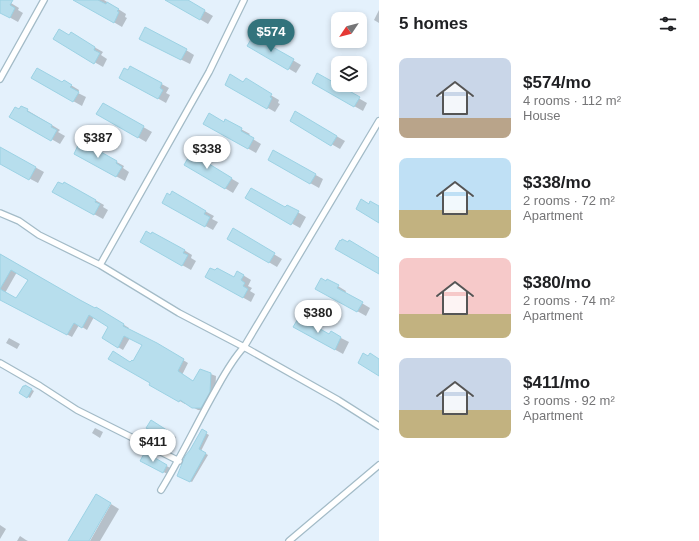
<!DOCTYPE html>
<html lang="en">
<head>
<meta charset="utf-8">
<style>
  body { margin:0; font-family:Helvetica,sans-serif; background:#f2f2f2; color:#202124; height:100vh; display:flex; flex-direction:column; font-size:15px; white-space:nowrap }
  * { box-sizing:border-box; margin:0 }
  p { font-size:13px; color:#757577 }
  .icon { flex:none; width:22px; height:22px; fill:none; stroke:currentColor; stroke-width:2; stroke-linecap:round; stroke-linejoin:round }
  .map { position:relative; flex:1; overflow:hidden }
  .details { display:flex; flex-direction:column; background:#fff; width:320px }
  .details>* { flex:none }
  .needle { width:26px; rotate:235deg }
  .buttons { position:absolute; left:331px; top:12px; display:grid; gap:8px }
  .buttons a { display:grid; place-items:center; width:36px; height:36px; border-radius:8px; background:#fff; box-shadow:0 2px 6px #0003; font-size:20px }
  .price { position:absolute; translate:-50% -34px; padding:0 9px; border-radius:14px; background:#fff; color:#222; font-size:13px; line-height:26px; filter:drop-shadow(0 1px 2px #0008) }
  .price::after { content:''; position:absolute; left:50%; top:24px; width:12px; height:9px; margin-left:-6px; background:inherit; clip-path:polygon(0 0,100% 0,50% 100%) }
  .price.on { background:#32737c; color:#fff }
  ul { padding:0; list-style:none }
  li { display:flex; align-items:center; gap:12px; height:100px; padding:0 20px }
  li span { display:grid; place-items:center; flex:none; width:112px; height:80px; border-radius:8px; color:#555 }
  li>.icon { margin-inline-start:auto }
  span .icon { width:48px; height:48px; fill:#fffc; stroke-width:1 }
  li b { font-size:17px }
  h2 { display:flex; justify-content:space-between; align-items:center; height:48px; padding:0 20px; font-size:17px }
  main { display:flex; flex:1; min-height:0 }
  .map>svg:first-child { display:block }
  .shadow { fill:#0003; fill-rule:evenodd }
  .building { fill:#b7deed; stroke:#9cd2e4; fill-rule:evenodd }
  .lines { fill:none; stroke-linecap:round; stroke-linejoin:round }
  .lane-casing { stroke:#a3bbc7; stroke-width:8 }
  .lane { stroke:#fff; stroke-width:5.5 }
</style>
</head>
<body>
<main>
<div class="map">
<svg width="379" height="541" viewBox="0 0 379 541">
  <rect width="100%" height="100%" fill="#e4f1fc"/>
  <path class="shadow" d="M0,0H6L19,8L18,10L23,13L18,22L0,12Z
    M76,0H104L126,14L125,17L127,18L122,27Z
    M167,0H186L213,16L208,24Z
    M379,10V23L374,20Z
    M71,34L103,52L101,55L107,59L103,67L54,39L69,36Z
    M254,37L301,65L296,73L249,45Z
    M148,43L186,50L194,55L190,64Z
    M130,67L169,88L166,93L170,95L166,103L120,77L128,71Z
    M318,75L367,103L363,111L313,83Z
    M32,78L63,84L64,81L79,90L78,93L86,97L82,106Z
    M243,83L260,89L279,100L278,103L280,104L275,112L226,84Z
    M103,104L152,132L146,142L98,114Z
    M22,107L60,130L58,132L65,136L60,144L11,116L20,110Z
    M296,113L345,141L340,149L291,121Z
    M226,121L250,134L248,136L261,144L256,153L205,124L224,123Z
    M84,144L124,166L123,168L129,172L125,181L75,154Z
    M0,148L44,172L38,183L0,163Z
    M192,152L210,162L208,165L239,183L233,193L185,164Z
    M274,152L323,179L319,188L269,160Z
    M65,183L104,205L103,207L108,210L103,219L54,192Z
    M172,193L214,216L212,219L218,222L213,230L171,207V196Z
    M246,198L285,209L287,206L306,217L300,228Z
    M233,230L282,259L277,267L228,238Z
    M141,242L184,250L192,255L191,258L196,261L191,270Z
    M0,254L96,310L97,308L129,328L128,330L157,344L188,363L182,375L194,382L200,370L216,376L215,395L206,411L198,410L185,403V404L150,384L151,382L131,363L134,362L143,345L130,338L123,350L103,338L110,326L94,317L87,330L79,325L72,337L0,299ZM17,272L29,279L16,299L5,293Z
    M238,272L251,280L248,286L252,288L250,291L255,294L251,302L206,277L234,279Z
    M328,280L346,291L345,293L370,308L366,316L316,288L326,283Z
    M294,327L330,336L331,333L349,342L343,354Z
    M9,338L20,344L17,349L6,343Z
    M26,386L34,391L30,398L20,393Z
    M151,422L176,437L173,442L147,428Z
    M95,428L103,432L100,438L92,433Z
    M202,431L209,435L201,451L208,455L192,482L178,475Z
    M145,454L172,469L169,475L142,460Z
    M111,504L119,509L100,541H90Z
    M0,525L6,529L0,539Z
    M20,536L26,540L28,541H17Z"/>
  <path class="building" d="M0,0H13L10,5L15,8L10,18L0,13Z
    M73,0H98L106,4L107,2L119,9L117,11L119,12L114,23Z
    M165,0H188L205,10L200,20Z
    M145,27L187,49L181,60L139,39Z
    M59,29L69,35L71,32L95,47L94,50L100,53L94,64L53,39Z
    M253,36L294,59L288,70L247,46Z
    M130,66L162,83L160,88L163,90L158,99L119,78L124,68L128,70Z
    M37,68L62,82L64,80L72,85L70,87L79,92L73,102L31,78Z
    M317,73L360,97L354,107L312,83Z
    M230,74L243,82L246,78L272,94L270,97L272,98L267,109L225,85Z
    M103,103L144,126L138,138L96,114Z
    M21,106L28,109L27,111L52,125L51,127L57,130L51,141L9,117L15,107L19,109Z
    M295,111L337,136L331,146L290,121Z
    M209,113L224,122L225,119L242,128L241,131L254,138L248,149L203,124Z
    M83,142L117,161L116,163L122,167L116,177L74,154L79,143L82,145Z
    M0,147L36,167L29,180L0,164Z
    M273,150L316,174L310,184L268,160Z
    M192,151L202,157L201,159L232,178L225,189L184,165Z
    M58,182L63,184L64,182L96,200L95,202L100,204L94,215L52,192Z
    M251,188L285,207L287,205L299,211L291,225L245,198Z
    M172,191L206,211L204,214L210,217L205,227L162,203L167,193L170,195Z
    M361,199L369,204L370,201L379,206V223L356,209Z
    M233,228L275,253L269,263L227,239Z
    M146,231L151,234L152,232L185,250L183,253L188,255L182,266L140,242Z
    M342,239L348,242L349,240L379,258V274L335,249L340,240L341,241Z
    M0,254L80,300L95,308L96,307L124,324L123,326L157,343L184,359L178,371L193,381L200,369L211,373L210,392L201,408H192L180,400L179,402L149,385L150,383L108,359L113,351L130,362L132,360L133,361L142,345L124,336L118,348L102,338L108,327L89,315L82,328L74,323L67,335L0,300ZM11,270L28,280L16,298L0,289Z
    M210,268L215,270L217,268L234,277L237,271L244,275L241,280L245,283L243,286L248,289L243,298L205,277Z
    M321,278L326,281L327,279L339,285L337,288L363,302L357,312L315,289Z
    M299,317L329,334L331,331L341,337L335,350L293,327Z
    M363,353L368,356L370,353L379,359V376L358,363Z
    M25,385L32,389L27,398L19,393L23,386H25Z
    M151,420L173,434L169,440L146,428Z
    M202,429L207,432L199,449L206,453L190,482L177,476L185,456L190,450Z
    M145,452L167,465L163,473L140,461Z
    M96,494L111,503L89,541H68Z"/>
  <g class="lines">
    <g class="lane-casing">
      <path id="lane" d="M0,79L44,0
        M0,213L19,221L39,235L100,265L179,313L244,347L338,400L379,426
        M100,265L209,72L244,0
        M0,363L40,386L77,410L179,461
        M161,490C180,459 196,425 214,393C223,377 231,361 244,347L379,121
        M289,541L379,465"/>
    </g>
    <use href="#lane" class="lane"/>
  </g>
</svg>
<div class="buttons">
<a><svg class="needle" viewBox="-14 -14 28 28"><path d="M0-13l5 13h-10z" fill="#e53935"/><path d="M0 13l5-13h-10z" fill="#757577"/></svg></a>
<a><svg class="icon" aria-label="layers" viewBox="0 0 24 24"><path d="M12 4l9 5-9 5-9-5zM3 14l9 5 9-5"/></svg></a>
</div>
<b class="price on" style="left:271px;top:53px">$574</b>
<b class="price" style="left:98px;top:159px">$387</b>
<b class="price" style="left:207px;top:170px">$338</b>
<b class="price" style="left:318px;top:334px">$380</b>
<b class="price" style="left:153px;top:463px">$411</b>
</div>
<section class="details">
<h2>5 homes<svg class="icon" aria-label="filters" viewBox="0 0 24 24"><path d="M4 7h16M4 17h16"/><circle cx="9" cy="7" r="2"/><circle cx="15" cy="17" r="2"/></svg></h2>
<ul>
<li><span style="background:linear-gradient(#c9d6e8 75%,#b9a48a 0)"><svg class="icon" aria-label="home" viewBox="0 0 24 24"><path d="M3 11l9-7 9 7M6 9v11h12V9"/></svg></span><div><b>$574/mo</b><p>4 rooms · 112 m²</p><p>House</p></div></li>
<li><span style="background:linear-gradient(#bfe0f5 65%,#c2b280 0)"><svg class="icon" aria-label="home" viewBox="0 0 24 24"><path d="M3 11l9-7 9 7M6 9v11h12V9"/></svg></span><div><b>$338/mo</b><p>2 rooms · 72 m²</p><p>Apartment</p></div></li>
<li><span style="background:linear-gradient(#f6c9c9 70%,#c2b280 0)"><svg class="icon" aria-label="home" viewBox="0 0 24 24"><path d="M3 11l9-7 9 7M6 9v11h12V9"/></svg></span><div><b>$380/mo</b><p>2 rooms · 74 m²</p><p>Apartment</p></div></li>
<li><span style="background:linear-gradient(#c9d6e8 65%,#c2b280 0)"><svg class="icon" aria-label="home" viewBox="0 0 24 24"><path d="M3 11l9-7 9 7M6 9v11h12V9"/></svg></span><div><b>$411/mo</b><p>3 rooms · 92 m²</p><p>Apartment</p></div></li>
</ul>
</section>
</main>
</body>
</html>
